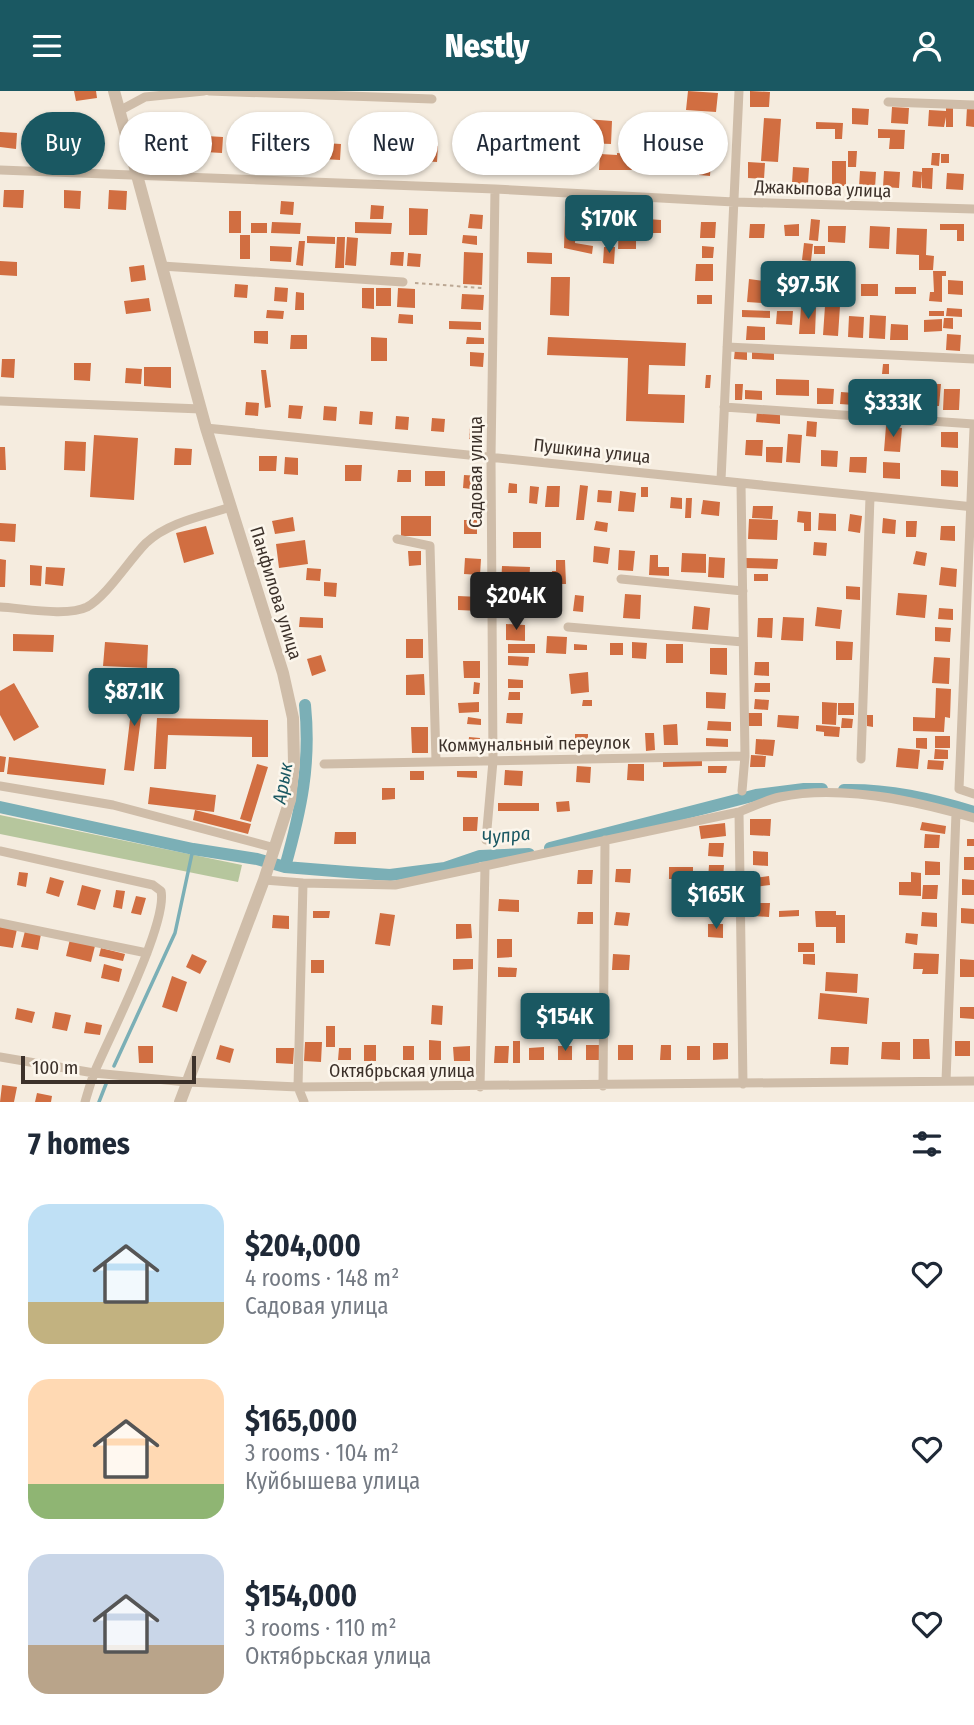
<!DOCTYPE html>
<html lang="en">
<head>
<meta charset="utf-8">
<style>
  body { margin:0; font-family:"Fira Sans Condensed",sans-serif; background:#f2f2f3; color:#1f2937; height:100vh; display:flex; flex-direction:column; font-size:26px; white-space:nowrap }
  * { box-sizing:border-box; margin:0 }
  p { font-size:23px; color:#747a83 }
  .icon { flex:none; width:38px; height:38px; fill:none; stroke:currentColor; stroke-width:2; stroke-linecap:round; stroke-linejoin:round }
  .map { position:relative; height:1011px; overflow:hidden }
  .sheet { display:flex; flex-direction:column; background:#fff; flex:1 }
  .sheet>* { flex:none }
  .top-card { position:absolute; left:21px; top:21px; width:933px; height:63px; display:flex; gap:14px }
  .scale { position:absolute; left:21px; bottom:18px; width:175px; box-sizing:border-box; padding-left:7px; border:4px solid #3c312a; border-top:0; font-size:19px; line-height:24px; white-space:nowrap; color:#3c312a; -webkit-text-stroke:5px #fcf6ec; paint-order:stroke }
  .price { position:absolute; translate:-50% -60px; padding:0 16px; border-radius:7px; background:#1a5862; color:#fff; font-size:23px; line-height:46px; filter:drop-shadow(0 2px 4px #0008) }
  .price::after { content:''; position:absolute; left:50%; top:42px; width:21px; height:16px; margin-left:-10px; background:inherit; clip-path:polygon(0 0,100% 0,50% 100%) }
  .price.on { background:#222; color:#fff }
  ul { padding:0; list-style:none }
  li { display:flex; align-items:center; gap:21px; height:175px; padding:0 28px }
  li span { display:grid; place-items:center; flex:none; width:196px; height:140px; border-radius:21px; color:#555 }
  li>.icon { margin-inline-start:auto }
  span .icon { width:84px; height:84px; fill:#fffc; stroke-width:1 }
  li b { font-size:30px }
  h2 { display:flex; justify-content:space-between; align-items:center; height:84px; padding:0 28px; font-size:30px }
  .pill { padding:0 24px; border-radius:32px; background:#fff; box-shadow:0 2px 5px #0004; font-size:24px; line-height:63px }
  .pill.on { background:#1a5862; color:#fff }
  header { display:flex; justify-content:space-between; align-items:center; height:91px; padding:0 28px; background:#1a5862; color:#fff; font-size:32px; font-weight:800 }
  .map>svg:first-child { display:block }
  .green { fill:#b6c69d }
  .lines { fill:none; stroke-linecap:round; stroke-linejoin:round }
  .stream { stroke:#7bafb6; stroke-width:3.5 }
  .canal { stroke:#7bafb6; stroke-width:12 }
  .building { fill:#d16e41 }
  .path { stroke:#bba793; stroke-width:2; stroke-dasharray:3.5 3.5; stroke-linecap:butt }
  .minor { stroke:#cfbda9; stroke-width:9 }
  .tertiary { stroke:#cfbda9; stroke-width:12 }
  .labels { text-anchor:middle; stroke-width:5; stroke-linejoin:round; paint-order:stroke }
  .street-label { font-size:18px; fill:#3c312a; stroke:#fcf6ec }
  .water-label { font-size:19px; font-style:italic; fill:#1a5862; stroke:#fcf6ec }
</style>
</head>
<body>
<header><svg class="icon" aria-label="menu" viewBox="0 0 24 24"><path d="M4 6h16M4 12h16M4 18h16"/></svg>Nestly<svg class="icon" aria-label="person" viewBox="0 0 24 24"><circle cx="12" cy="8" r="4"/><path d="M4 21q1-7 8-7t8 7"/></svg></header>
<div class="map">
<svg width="974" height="1011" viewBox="0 0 974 1011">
  <rect width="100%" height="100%" fill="#f5ecdf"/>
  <path class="green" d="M0,724L242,774L238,791L0,743Z"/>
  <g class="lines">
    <path class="stream" d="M114,975L175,842L193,758
      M99,1011L106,993"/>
    <path class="canal" d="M844,699C889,698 931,708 974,721
      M0,716L193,758L257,768L285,776L347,781L390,784L445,777L480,765L529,763
      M550,757L756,704L804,698H822
      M285,776C301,719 311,673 305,614"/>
  </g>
  <path class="building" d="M74,0H96L97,7L76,10Z
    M688,0L718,2L716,21L686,19Z
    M750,0L770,1L769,16H750Z
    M946,15H953V36H946V26L944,36L928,35L929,19L946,20Z
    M892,16L909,17L908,33L891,32Z
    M967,16L974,17V36L966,35Z
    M852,17L869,18L868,34L852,33Z
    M506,25H518L517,43L505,42Z
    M635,25H642L641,38L635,37Z
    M764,27L781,28L778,71L761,70Z
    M586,28L612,30L611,53L584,52Z
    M816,31L843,32L842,48H835V38H816Z
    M878,38L905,39L904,58H889L890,47H878Z
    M0,41L17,42L16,58L0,56Z
    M87,41L103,42L102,59L86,58Z
    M44,42L63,44V58L44,56Z
    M178,43L195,44L194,60L177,59Z
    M206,45L223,46L222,62L205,61Z
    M243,48L259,49V65L242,64Z
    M266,48L283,49L282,65L265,64Z
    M357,50L374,51L373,67L357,66Z
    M307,51L341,53L340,69L306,67Z
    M389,53H405L404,69H388Z
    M422,54L438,55L437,71L421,70Z
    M467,55L483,56L482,72L466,71Z
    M501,60L518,61L517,77L500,76Z
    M525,60L541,61L540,77L524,76Z
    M848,60H857L856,76H848Z
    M565,61L582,62L581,78L564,77Z
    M617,62L633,63V79H599L600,63L617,64Z
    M932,62H940L939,75L931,74Z
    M941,63H949V72H941Z
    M682,67L699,68L698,84L682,83Z
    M661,68H678L677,84L660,83Z
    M700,69L711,70L710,85L699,84Z
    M832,70H846V95H832Z
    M748,71L765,72L764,88L748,87Z
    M793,76L809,77L808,93L792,92Z
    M922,77H933L932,98L922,97V83L921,97L912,96L913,80L922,81Z
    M860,80L876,81L875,97L859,96Z
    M884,80L900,81L899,97L883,96Z
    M947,82L964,83L963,99L946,98Z
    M4,99H24L23,117L3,116Z
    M64,99L81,100L80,118L64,117Z
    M109,99L127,100L126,119L108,118Z
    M281,110L294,111L293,124L280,123Z
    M371,114L384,115L383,128H370Z
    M409,117L428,118L427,144H409Z
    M229,120H241V142H229Z
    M470,123L483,124L482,138L468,137Z
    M565,125H590L589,138H576L575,152L593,155L592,163L564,157Z
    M598,127H612L611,144H597Z
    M647,128L661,129V142H646Z
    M811,128L820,129L818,150L809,149Z
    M619,130H636V158H618Z
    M272,131L301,132L300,143L271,142Z
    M355,131L392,132L391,143L355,142Z
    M701,131H716L715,147H700Z
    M251,132H267V142H251Z
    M750,133H765L764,147H749Z
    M799,133V145H785L784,134Z
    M940,133H964V150H957V139H940Z
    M828,135H846L845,152L828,151Z
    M870,135L890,136L889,158L869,157Z
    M897,137L927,138L926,164L934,165L933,179H919V164L896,163Z
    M240,144H250V168H240Z
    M463,144L477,145V154L462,152Z
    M307,145L335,146V153L307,152Z
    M337,146H345L344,177H335Z
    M347,146L358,147L356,175L345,174Z
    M299,150H305L303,175L296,174Z
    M804,152L813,153L811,170L802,169Z
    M270,155L292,156L291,171L270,170Z
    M702,155L714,156L713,167H702Z
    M814,155H825V163H814Z
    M604,156H615L614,173L603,172Z
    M391,161H404L403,175L390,174Z
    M464,161L483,162L482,194L463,193Z
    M527,161L552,162V173L527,172Z
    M408,162L421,163L420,176L407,175Z
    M0,170L17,171V185L0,184Z
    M696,173H713V190H695Z
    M144,174L146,189L131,191L129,176Z
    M933,180H946V185H942V211L929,210L930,201H934Z
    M551,186H570L569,225L550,224Z
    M802,187L816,188L815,198L801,197Z
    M749,188L764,190L762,212L747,211Z
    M948,189L963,190V204L948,203Z
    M235,193L248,194L247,207L234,206Z
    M861,193H878V205H861Z
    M275,196L288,197L287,211L274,210Z
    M895,196H916V203H895Z
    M362,197H374V218L362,217Z
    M376,197H391V215H376Z
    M398,197L415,198V217L397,216Z
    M296,201L304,202V219H295Z
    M462,203L484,204L483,219L461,218Z
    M697,204H712V213H697Z
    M149,207L151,220L126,223L124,210Z
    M825,215H840L838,245L823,244Z
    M801,216L816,217L815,243H799Z
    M947,217L962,218V226L946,225Z
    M267,219L284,220L283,228L266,227Z
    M742,219L770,220V227L742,226Z
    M777,220H793L792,234L776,233Z
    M929,220H944V225H929Z
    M399,223L413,224V233L398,232Z
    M870,224L886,225L885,248L869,247Z
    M849,225L864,226L863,247L848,246Z
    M944,227H953V238L943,237Z
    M942,228V240L924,241V229Z
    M449,230L481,231V239L449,238Z
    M891,233L908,234V249H890Z
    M747,235L765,236V249H746Z
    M254,240H268V253L254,252Z
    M947,243L961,244L960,260L946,259Z
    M291,244H307V258H290Z
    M371,246L387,247V270H371Z
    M467,246L484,247V253H466Z
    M548,246L686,252L685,275L649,274L648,303L685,304L684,332L626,330L628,267L547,264Z
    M735,258H747V269L734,268Z
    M752,259L774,260V269L752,268Z
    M470,261L484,262L483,276L470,275Z
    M2,268H15L14,287L1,286Z
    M74,272H91L90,290L74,289Z
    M883,273H889V283H882Z
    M144,276H171V297L144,295Z
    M126,277L142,278L141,293L125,292Z
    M261,279H266L271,316L265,317Z
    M706,284H711L710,297H705Z
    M776,288L809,289V305L776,304Z
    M735,293H743L742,309H735Z
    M929,293H941L939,315H928Z
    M817,297L834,298L833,313H817Z
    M921,297H927V315L920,314Z
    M944,298H960L959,319H943Z
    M745,299L762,300V309L745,308Z
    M841,301L854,302V314L840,313Z
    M901,302H918L917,318L900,317Z
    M867,303H884L883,319L866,318Z
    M246,311L259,312L258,325L245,324Z
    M289,314L303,315L301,328L288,327Z
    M324,315L337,316L336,330L323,329Z
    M360,320L373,321L372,334L359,333Z
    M757,320L780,322V333L756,331Z
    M396,325L409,326L408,339L395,338Z
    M432,327L445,328L444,341L431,340Z
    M807,330L817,331L816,346L806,345Z
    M470,335L483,336L482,349L469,348Z
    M886,335L902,337L900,361L884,360Z
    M941,341H958V357L941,356Z
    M788,343L802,344L800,372L786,371Z
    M94,344L138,347L134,409L90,406Z
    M746,349H763L762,365L745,364Z
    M65,350L86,351L85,380L64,379Z
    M0,356H5L6,379H0Z
    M766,356H783L782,372L766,371Z
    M175,357L192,358L191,374H174Z
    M821,359L838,360L837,376L821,375Z
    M259,365H277L276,380H259Z
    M285,366L298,367V384L284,383Z
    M850,366H867L866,382L849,381Z
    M883,371L900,372V388L883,387Z
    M345,374H362L361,390H345Z
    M398,379H411V391H397Z
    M941,379L958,380V396L941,395Z
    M425,380H445V395H425Z
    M464,384L480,385L479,399L463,397Z
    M509,392L517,393V402H508Z
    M580,394L588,395L584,429H576Z
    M530,395L539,396L537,413L529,412Z
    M547,395H560L559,416H545Z
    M641,396H648V406H641Z
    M598,399L612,400L611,412L597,411Z
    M620,400L636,402L634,421L618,420Z
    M671,406L682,407V418L670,417Z
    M686,407H692L691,427H685Z
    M703,409L720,411L719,425L701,423Z
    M753,415H773L772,428L752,427Z
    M798,420L811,421V440H804V432L797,431Z
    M819,422L836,423V440L818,439Z
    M850,423L862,425L860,442L848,440Z
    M401,425H431V445H401Z
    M293,426L295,440L275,443L272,430Z
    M883,427L896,429L895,443L882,442Z
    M749,428L778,429L777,449L748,448Z
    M464,429H477V443H464Z
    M596,430L608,432L607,441L594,439Z
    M906,430H917L916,446H906Z
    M0,432L16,433L15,451L0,450Z
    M206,435L214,463L184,472L176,442Z
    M941,435H955V450L940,449Z
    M513,441H541V457H513Z
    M305,449L308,473L279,477L276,453Z
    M814,451L827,452L826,465L813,464Z
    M594,455L610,457L608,473L593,471Z
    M619,459L635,460L633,480L618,479Z
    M408,460H421V474L409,475Z
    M916,460L927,462L925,475L913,473Z
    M682,462L706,463V482L681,481Z
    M650,464H658V476H669V485L649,484Z
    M709,466L725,467L724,487L708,486Z
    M465,467L481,468L480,484L464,483Z
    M746,467L778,468L777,478L746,477Z
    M0,468L6,469L5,496H0Z
    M556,469H565L566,493H552V480H556Z
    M30,474L42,475L41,495L30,494Z
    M502,475L530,476L529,495L501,494Z
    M46,476L65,477L63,495L45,493Z
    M941,476L957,478L956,496L939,494Z
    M307,477L321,478L320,490L306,489Z
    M754,483H768V490H754Z
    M324,491L337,492L336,506L324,505Z
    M846,495L860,496V509L846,508Z
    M898,502L927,504L925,527L896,524Z
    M625,503L641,504L640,528L623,527Z
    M575,504L584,505L583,521L573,520Z
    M458,505L480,506V520L458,519Z
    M507,510H526L525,525H506Z
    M694,515L710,517L708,539L692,538Z
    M817,516L842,519L840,538L815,535Z
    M939,517L953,518V529L938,528Z
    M300,526L323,527V537L299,536Z
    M783,526L804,527L803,550L781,549Z
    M758,527H773L772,547L757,546Z
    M506,533L525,534V550L506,549Z
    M935,536L951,537L950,551L935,550Z
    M13,543L54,544L53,561L13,560Z
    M547,545L567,546L566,563L546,562Z
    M406,548H423V567H406Z
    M836,550L853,551L852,569H836Z
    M105,551L148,554L147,577L103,575Z
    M632,551L647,552L646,568L632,567Z
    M610,552H623V564H610Z
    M508,553H535V562H508Z
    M574,553L587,554V559H574Z
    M666,553H683V572H666Z
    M710,557H727V584L710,583Z
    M321,564L326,580L312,585L307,568Z
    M508,565L529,566L528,575L508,574Z
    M934,566L950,567L949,593L932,592Z
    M463,570H480V587H464Z
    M755,571H769V585L754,584Z
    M588,581L589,601L571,603L569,583Z
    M424,583L425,604H406V584Z
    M508,588L523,589V597H508Z
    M474,591L480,592L479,603H473Z
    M14,592L39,636L14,650L0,624V600Z
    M755,592H770V601H754Z
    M134,595L145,596L134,680L124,679Z
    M936,597L951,598L950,627L945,626L944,641L913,640V626L935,627Z
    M509,601H520V609H508Z
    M706,601L726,602L725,618L706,617Z
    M755,608L769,609L768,619L754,618Z
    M583,609H592V615H582Z
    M479,611V621L459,622L458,612Z
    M822,611L837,612L836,634L822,633Z
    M838,612H854V624H838Z
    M507,622H523L522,633L506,632Z
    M748,622H762V635H748Z
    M778,624L799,625L798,638L777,636Z
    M867,624H873V636L867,635Z
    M468,626L481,628V634L467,633Z
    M157,627L268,629V666H252V646L168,644L166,678H154Z
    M842,627L853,628L852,637H841Z
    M708,630L731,631V640L707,639Z
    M677,633L678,654H664L663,634Z
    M816,634L840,636L839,646L824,645V641L816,640Z
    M411,636H428V662H412Z
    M645,642H654L655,659L646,660Z
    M575,643H588V659H575Z
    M935,645H950V657H935Z
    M469,646L480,647L479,660L468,659Z
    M606,647H623V658L606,659Z
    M706,647L728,648V656L706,655Z
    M916,647H927V658L916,657Z
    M756,648L775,649L773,665L755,663Z
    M505,649H524V660H505Z
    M898,657L920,659L918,678L896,676Z
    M935,658L948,659V668H934Z
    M751,664L766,665L765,676H750Z
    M0,665L6,666L4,681H0Z
    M9,666L106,678L104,694L7,683Z
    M702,667V675L663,676V668Z
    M928,669L944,670L943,679L927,678Z
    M257,673L268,676L251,731L240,728Z
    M628,673H644V690L627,689Z
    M577,675L591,676L590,692L576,691Z
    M708,675H727L726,682H708Z
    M505,679L523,680L522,695L504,694Z
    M410,680H424V689H410Z
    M457,680H477V687L457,686Z
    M150,696L216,704L214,721L148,713Z
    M382,697H395V708L382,709Z
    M569,710L570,720L557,721L556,711Z
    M498,712H539V720H498Z
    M195,719L251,733L248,743L193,729Z
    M463,726H478L477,740H463Z
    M750,728H771L770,745L750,744Z
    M922,731L946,735L945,743L920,739Z
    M725,732L726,745L701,748L699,735Z
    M335,741H356V753H334Z
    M925,743L940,744L939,757H924Z
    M967,748H974V755H967Z
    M709,752H724L723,766L708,765Z
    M753,760L768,761V775L753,774Z
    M964,766H974V779H964Z
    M925,770L940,771V784H925Z
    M709,774H724L723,788H708Z
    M669,776H693V788H669Z
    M616,778H631L630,792L615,791Z
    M578,779H593L592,793H577Z
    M19,781L28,782L26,796L17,794Z
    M911,781L921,782V805L899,804V791H911Z
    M769,785L770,794L755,796L754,787Z
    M50,786L64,790L59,806L46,802Z
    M962,788L974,789V804H962Z
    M82,794L101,799L95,819L77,814Z
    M923,794H938L937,808H922Z
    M703,797L724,798V810L703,809Z
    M116,799L125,800L122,818L113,816Z
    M136,805L146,807L141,824L131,822Z
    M499,808L519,809V821L498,820Z
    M755,812H770L769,826L754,825Z
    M961,817L974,818V833L961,832Z
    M799,819V825L779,826V820Z
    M313,820H330L329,827H313Z
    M815,820H836V824H845V852H836V836H816Z
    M578,821H593V833H577Z
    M616,821L630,822L628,835L614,834Z
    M922,821L937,822V836L921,835Z
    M380,822L395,824L390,855L375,853Z
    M273,824L289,825V838L272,837Z
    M456,833H471L472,847L456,848Z
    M708,833H723V847L708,846Z
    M0,835L17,838L13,857L0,855Z
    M25,840L41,843L38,859L21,856Z
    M906,842L918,843L917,854L905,852Z
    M70,848L95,855L91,871L66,865Z
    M497,848H512V866L497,867Z
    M798,852H814V861H798Z
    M101,857L125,863L123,870L99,865Z
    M914,862L939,863L938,883H922L923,878H913Z
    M192,863L207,870L200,883L186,876Z
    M613,863L630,864L629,879H612Z
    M803,863H815V874L803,873Z
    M453,868H473V878L453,879Z
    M960,868L974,869V886H960Z
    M311,869H324V882H311Z
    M104,873L122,878L119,891L101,887Z
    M498,876L517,877L516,886H498Z
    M826,881L858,883L857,902L825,900Z
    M172,885L187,891L177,921L162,916Z
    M820,902L869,907L867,933L818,928Z
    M432,914L443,915L442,934L431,933Z
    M960,916H974V928L960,927Z
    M17,917L35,921L32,932L15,928Z
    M55,921L71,924L67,940L52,937Z
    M86,931L102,934L100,944L84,942Z
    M326,935H335V956H326Z
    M913,948H929L930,968H913Z
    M429,949L441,950V969H429Z
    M513,950H520V972H513Z
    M955,950H970V965H955Z
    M305,951H322L321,971L304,970Z
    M882,951H900V969L881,968Z
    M713,952H728V968L713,969Z
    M220,954L234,958L230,972L216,968Z
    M364,954H376V970H364Z
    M586,954H600L599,969H586Z
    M618,954H633V969H618Z
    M661,954H671V969H660Z
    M138,955H153V972H139Z
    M403,955H414V969H403Z
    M470,955V970H454L453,956Z
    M495,955H509L508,972H494Z
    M558,955H572V969H558Z
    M687,955H700V969H687Z
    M544,956V969H529V957Z
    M831,956H849L848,974L830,973Z
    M276,957H294L293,973L276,972Z
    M339,957H351V969H338Z
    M2,994L17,996L14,1011H0Z
    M37,1002L52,1005L51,1011H35Z"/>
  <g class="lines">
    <path class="path" d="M415,192L482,197"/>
    <path class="minor" d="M209,0L432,8
      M888,11L974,14
      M119,20L145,6L204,0
      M0,79L495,98L734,111L974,118
      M162,175L403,191
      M727,256L974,268
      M0,310L201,318
      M724,316L974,333
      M206,337L974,416
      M974,337L959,698L974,703
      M721,389L739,0
      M741,392L745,665L742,700
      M397,448L430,455L436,670
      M621,488L743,500
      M0,516C22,517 67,526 87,516C107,505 129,469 146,452C168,431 203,425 231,416
      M568,536L743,551
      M861,668L870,406
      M324,673L745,665
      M0,695L113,714L275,757
      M739,721L743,993
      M486,749L493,670L491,366L495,98
      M0,760L153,794L161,800C168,831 110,945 95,980C91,990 88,1001 85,1011
      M264,789L303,792L395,794L739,721C752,716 766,709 780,706C841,693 916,710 974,727
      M303,792L298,996L304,1011
      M0,832L147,862
      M0,966L94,982L187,991L298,996L974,990
      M946,990L956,722
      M603,995L605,749
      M480,996L485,776"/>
    <path class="tertiary" d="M114,0L206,337L283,582L293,627L294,672L290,709L264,789L180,1011"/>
  </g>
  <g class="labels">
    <g class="street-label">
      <text transform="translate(823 98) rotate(2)" y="6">Джакыпова улица</text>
      <text transform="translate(592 360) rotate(6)" y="6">Пушкина улица</text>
      <text transform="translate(476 381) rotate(-90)" y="6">Садовая улица</text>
      <text transform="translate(276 502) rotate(73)" y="6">Панфилова улица</text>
      <text transform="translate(534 653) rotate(-1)" y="6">Коммунальный переулок</text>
      <text x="402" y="986">Октябрьская улица</text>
    </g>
    <g class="water-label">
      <text transform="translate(282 692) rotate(-80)" y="7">Арык</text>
      <text transform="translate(506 744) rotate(-6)" y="7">Чупра</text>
    </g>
  </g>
</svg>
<div class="scale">100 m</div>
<b class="price" style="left:609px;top:164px">$170K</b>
<b class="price" style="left:808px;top:230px">$97.5K</b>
<b class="price" style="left:893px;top:348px">$333K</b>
<b class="price on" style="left:516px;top:541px">$204K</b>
<b class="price" style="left:134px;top:637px">$87.1K</b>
<b class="price" style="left:716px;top:840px">$165K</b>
<b class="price" style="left:565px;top:962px">$154K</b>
<div class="top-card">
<a class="pill on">Buy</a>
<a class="pill">Rent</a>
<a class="pill">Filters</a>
<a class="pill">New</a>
<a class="pill">Apartment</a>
<a class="pill">House</a>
</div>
</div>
<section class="sheet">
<h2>7 homes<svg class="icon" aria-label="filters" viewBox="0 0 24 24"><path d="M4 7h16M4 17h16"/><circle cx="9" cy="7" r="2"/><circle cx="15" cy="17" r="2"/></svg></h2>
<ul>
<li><span style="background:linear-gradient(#bfe0f5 70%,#c2b280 0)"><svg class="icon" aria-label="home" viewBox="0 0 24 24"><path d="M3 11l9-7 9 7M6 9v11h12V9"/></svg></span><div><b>$204,000</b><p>4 rooms · 148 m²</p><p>Садовая улица</p></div><svg class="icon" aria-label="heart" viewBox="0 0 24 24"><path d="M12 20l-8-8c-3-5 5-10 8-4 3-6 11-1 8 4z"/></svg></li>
<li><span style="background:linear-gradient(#ffd9b3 75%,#8fb573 0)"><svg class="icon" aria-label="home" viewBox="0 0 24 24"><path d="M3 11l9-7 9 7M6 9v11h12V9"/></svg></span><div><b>$165,000</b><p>3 rooms · 104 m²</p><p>Куйбышева улица</p></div><svg class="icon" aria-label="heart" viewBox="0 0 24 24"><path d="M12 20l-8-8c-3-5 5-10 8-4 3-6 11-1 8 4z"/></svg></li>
<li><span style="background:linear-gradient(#c9d6e8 65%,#b9a48a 0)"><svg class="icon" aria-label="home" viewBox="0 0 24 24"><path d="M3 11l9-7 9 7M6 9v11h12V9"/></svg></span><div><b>$154,000</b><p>3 rooms · 110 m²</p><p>Октябрьская улица</p></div><svg class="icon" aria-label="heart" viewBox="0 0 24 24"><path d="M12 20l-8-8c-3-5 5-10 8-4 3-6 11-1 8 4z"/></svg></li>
</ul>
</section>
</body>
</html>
